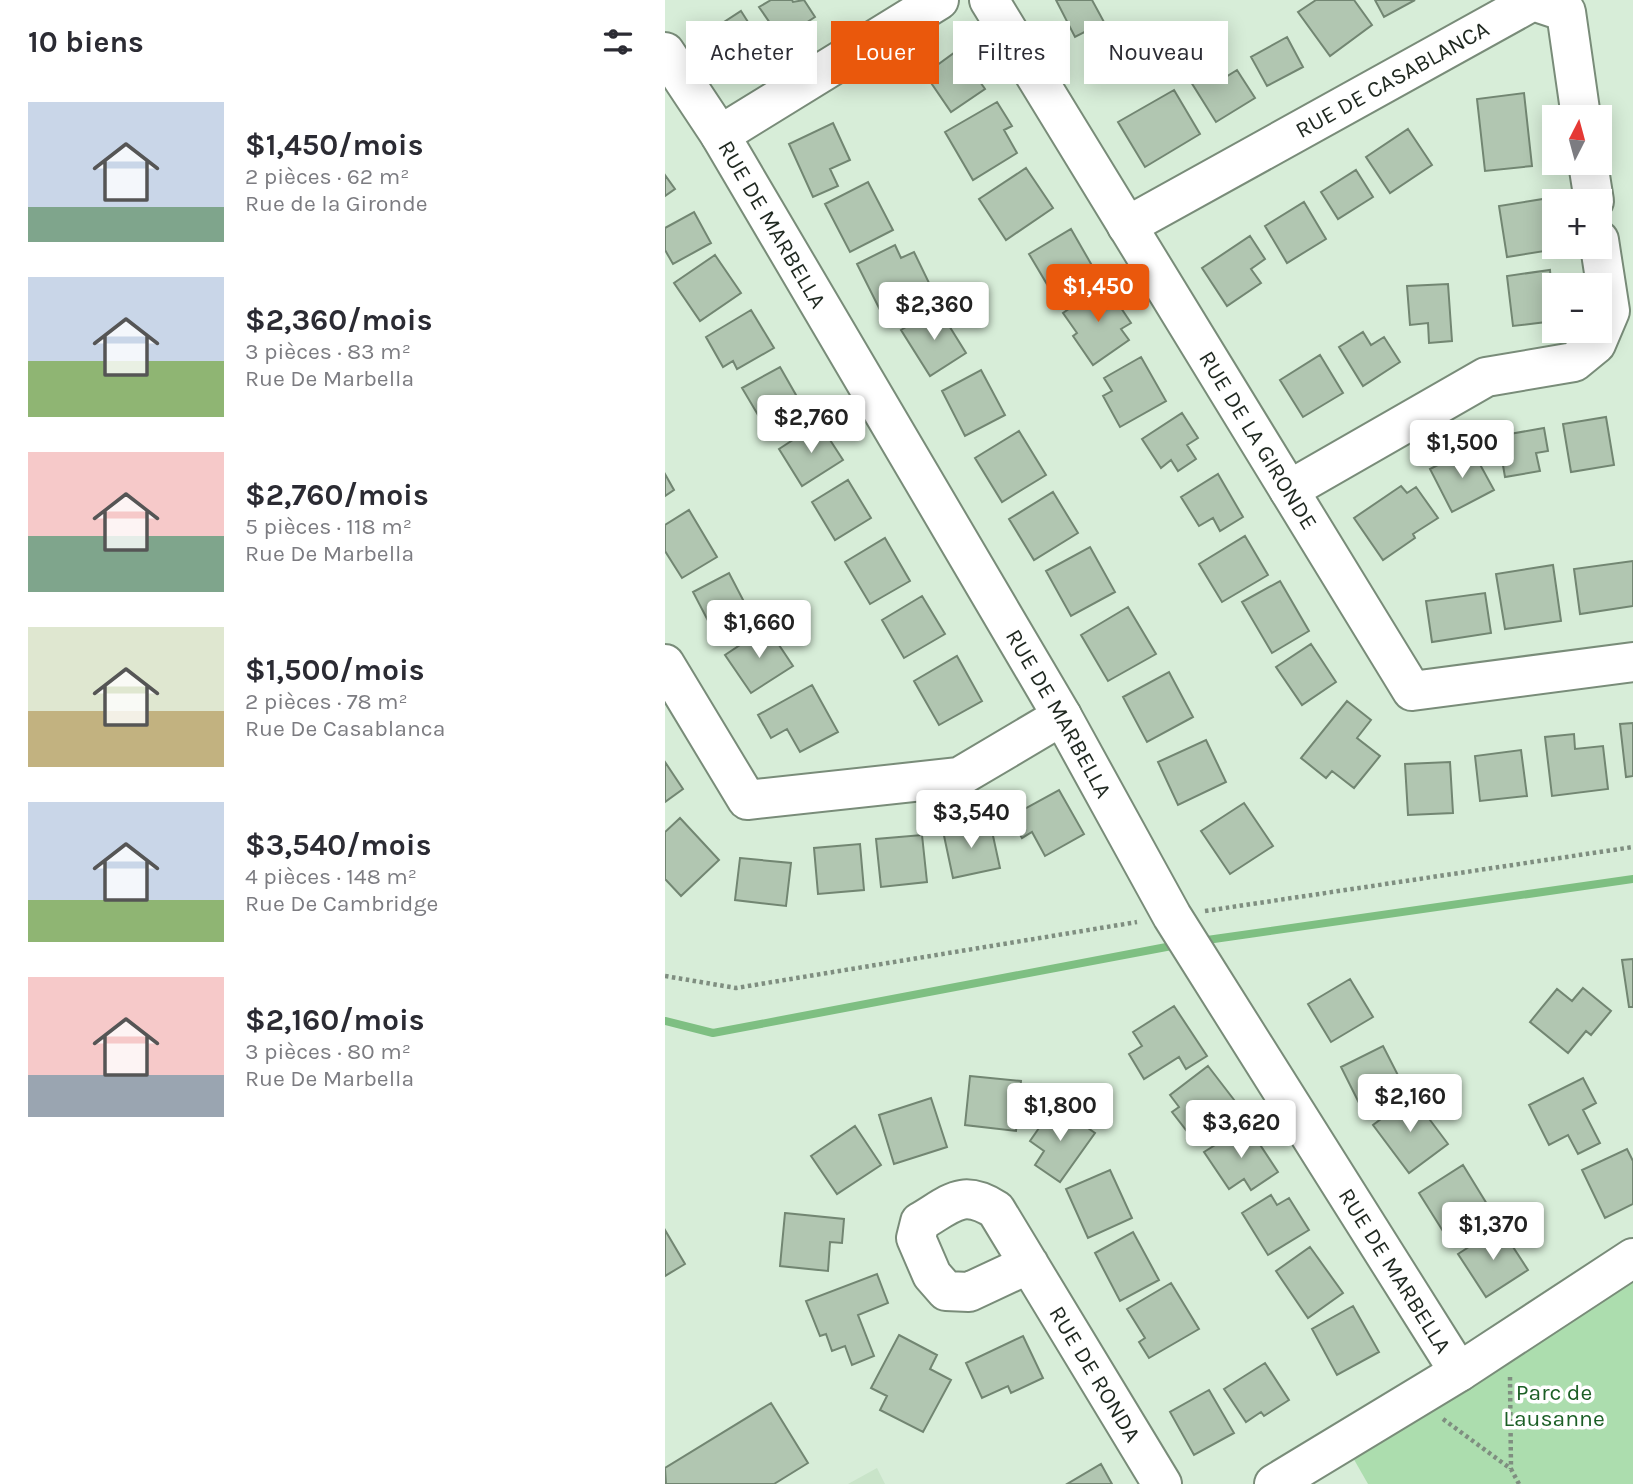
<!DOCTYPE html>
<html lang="fr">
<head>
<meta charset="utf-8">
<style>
  body { margin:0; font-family:Karla,sans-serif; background:#f7f7f7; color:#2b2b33; height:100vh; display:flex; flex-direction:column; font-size:26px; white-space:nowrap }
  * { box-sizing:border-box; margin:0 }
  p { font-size:23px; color:#7c7c81 }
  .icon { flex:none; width:38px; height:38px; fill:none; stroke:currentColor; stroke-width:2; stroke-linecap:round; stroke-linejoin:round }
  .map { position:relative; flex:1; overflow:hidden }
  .details { display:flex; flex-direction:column; background:#fff; width:665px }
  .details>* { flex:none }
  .hud { position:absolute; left:21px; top:21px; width:665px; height:63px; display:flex; gap:14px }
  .needle { width:46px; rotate:6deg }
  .fabs { position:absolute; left:877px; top:105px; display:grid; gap:14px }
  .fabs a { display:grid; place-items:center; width:70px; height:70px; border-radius:0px; background:#fff; box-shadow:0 4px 18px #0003; font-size:35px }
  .price { position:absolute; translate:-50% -60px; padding:0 16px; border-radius:7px; background:#fff; color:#222; font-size:23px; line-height:46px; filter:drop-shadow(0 2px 4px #0008) }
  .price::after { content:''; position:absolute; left:50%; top:42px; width:21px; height:16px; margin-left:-10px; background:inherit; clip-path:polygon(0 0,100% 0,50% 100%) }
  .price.selected { background:#ea580c; color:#fff }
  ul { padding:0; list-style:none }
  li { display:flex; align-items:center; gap:21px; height:175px; padding:0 28px }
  li span { display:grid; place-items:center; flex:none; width:196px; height:140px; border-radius:0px; color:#555 }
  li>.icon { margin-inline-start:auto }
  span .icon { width:84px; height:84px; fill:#fffc; stroke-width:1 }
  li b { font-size:30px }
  h2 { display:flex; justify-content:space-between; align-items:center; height:84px; padding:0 28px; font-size:30px }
  .chip { padding:0 24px; border-radius:0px; background:#fff; box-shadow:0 4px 18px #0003; font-size:24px; line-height:63px }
  .chip.selected { background:#ea580c; color:#fff }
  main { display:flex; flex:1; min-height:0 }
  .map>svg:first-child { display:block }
  .built { fill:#c9e4c9 }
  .green { fill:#acddae }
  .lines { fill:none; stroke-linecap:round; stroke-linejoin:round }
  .stream { stroke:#7ebf82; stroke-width:8 }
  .building { fill:#b1c6b1; stroke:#728672; stroke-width:2 }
  .minor-casing { stroke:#798c79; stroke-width:42 }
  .path { stroke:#7f8e80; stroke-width:4.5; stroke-dasharray:3.5 3.5; stroke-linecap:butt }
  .minor { stroke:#fff; stroke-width:38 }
  .labels { text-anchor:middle; stroke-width:7; stroke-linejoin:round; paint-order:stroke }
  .street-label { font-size:23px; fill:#1f2820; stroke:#fff }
  .park-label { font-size:23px; fill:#1c5f26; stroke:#fff }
</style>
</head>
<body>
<main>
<section class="details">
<h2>10 biens<svg class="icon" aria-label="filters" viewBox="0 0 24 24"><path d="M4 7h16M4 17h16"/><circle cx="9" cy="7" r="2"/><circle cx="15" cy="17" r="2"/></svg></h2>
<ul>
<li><span style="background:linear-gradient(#c9d6e8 75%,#7fa58c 0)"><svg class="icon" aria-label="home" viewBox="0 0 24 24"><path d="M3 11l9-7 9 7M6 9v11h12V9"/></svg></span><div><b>$1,450/mois</b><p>2 pièces · 62 m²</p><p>Rue de la Gironde</p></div></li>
<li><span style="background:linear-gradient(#c9d6e8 60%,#8fb573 0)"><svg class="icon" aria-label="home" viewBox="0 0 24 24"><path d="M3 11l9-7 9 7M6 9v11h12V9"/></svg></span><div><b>$2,360/mois</b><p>3 pièces · 83 m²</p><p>Rue De Marbella</p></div></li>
<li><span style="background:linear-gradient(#f6c9c9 60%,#7fa58c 0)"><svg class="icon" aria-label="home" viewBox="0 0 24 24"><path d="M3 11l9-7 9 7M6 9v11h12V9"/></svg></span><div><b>$2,760/mois</b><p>5 pièces · 118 m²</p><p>Rue De Marbella</p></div></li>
<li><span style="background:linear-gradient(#dfe7d0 60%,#c2b280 0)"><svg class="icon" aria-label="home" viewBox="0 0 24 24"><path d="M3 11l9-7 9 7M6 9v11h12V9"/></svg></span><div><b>$1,500/mois</b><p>2 pièces · 78 m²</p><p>Rue De Casablanca</p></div></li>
<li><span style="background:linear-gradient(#c9d6e8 70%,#8fb573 0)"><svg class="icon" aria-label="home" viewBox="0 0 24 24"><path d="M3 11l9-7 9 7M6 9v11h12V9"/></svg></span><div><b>$3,540/mois</b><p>4 pièces · 148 m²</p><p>Rue De Cambridge</p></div></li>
<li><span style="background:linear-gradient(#f6c9c9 70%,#9aa5b1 0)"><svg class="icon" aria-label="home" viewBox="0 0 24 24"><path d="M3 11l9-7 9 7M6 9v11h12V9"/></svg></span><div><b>$2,160/mois</b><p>3 pièces · 80 m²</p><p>Rue De Marbella</p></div></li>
</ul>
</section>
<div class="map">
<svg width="968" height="1484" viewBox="0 0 968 1484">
  <rect width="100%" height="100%" fill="#d7edd8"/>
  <path class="built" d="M212,1468L220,1484H183Z"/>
  <path class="green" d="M968,1258V1484H703L679,1442Z"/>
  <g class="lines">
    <path class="stream" d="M535,941L968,879
      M0,1021L48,1033L512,945"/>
  </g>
  <path class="building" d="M106,0H127L128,2L139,0L150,17L116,39L94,7Z
    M391,0H427L439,22L410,37Z
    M651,0H689L707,25L665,56L633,12Z
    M710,0H750L719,17Z
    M76,11L99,47L62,71L39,35Z
    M622,37L638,67L602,86L586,57Z
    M293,50L320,89L286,112L260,74Z
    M552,66L559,78L572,70L590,98L551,122L526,82Z
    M509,90L535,134L480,167L453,122Z
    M859,93L867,166L820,171L812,99Z
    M332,102L347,126L339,130L352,153L308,180L280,132Z
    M168,123L185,160L165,169L173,186L148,197L124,144Z
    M743,129L767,165L725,193L701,157Z
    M361,168L388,208L341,240L314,199Z
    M691,170L708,197L673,219L656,192Z
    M0,175L10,189L0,196Z
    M203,182L228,230L185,252L160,204Z
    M878,199L886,250L842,257L834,206Z
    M639,202L661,239L622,263L600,226Z
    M29,212L46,243L8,264L0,250V228Z
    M406,229L433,276L392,301L364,254Z
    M585,236L600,259L586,269L596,283L562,306L537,268Z
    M230,245L236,258L249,252L266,287L216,312L192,264Z
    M50,255L76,293L35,321L9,283Z
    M885,270L889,321L848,326L842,276Z
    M440,284L466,323L456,329L464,340L428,365L408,336L412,333L398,313Z
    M783,284L787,341L764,343L763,323L745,325L742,286Z
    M273,308L301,353L265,376L236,330Z
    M86,310L109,348L72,369L68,361L58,367L41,337Z
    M698,332L706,345L719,337L735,362L698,386L674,347Z
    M655,355L678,393L638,417L615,380Z
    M476,357L501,401L455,427L438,396L447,391L439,378Z
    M115,367L139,409L102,430L77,388Z
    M316,370L340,415L300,436L277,391Z
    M517,413L533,438L522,445L531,459L513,471L506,460L496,468L477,439Z
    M941,417L949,465L906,472L898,424Z
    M154,423L178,460L137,486L114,449Z
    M879,428L883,451L871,453L875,471L840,477L833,436Z
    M354,431L381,475L337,502L310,458Z
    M806,448L829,490L787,512L765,469Z
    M0,474L9,490L0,496Z
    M553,474L578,517L555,531L548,518L534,526L516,497Z
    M183,480L206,518L170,540L147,502Z
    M736,486L742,493L751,487L773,518L748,534L750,538L718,560L689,518Z
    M388,492L413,533L369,560L344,519Z
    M24,510L52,557L17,578L0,551V525Z
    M580,536L603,575L557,602L534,564Z
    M220,538L245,581L205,604L180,562Z
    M425,547L450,592L406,616L381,571Z
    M968,561V606L915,614L909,569Z
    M888,565L896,621L840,629L831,574Z
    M64,573L88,619L52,638L28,592Z
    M615,581L644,631L607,653L577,602Z
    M820,593L826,633L767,642L761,601Z
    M257,596L280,634L239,658L217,620Z
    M463,607L491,654L443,681L416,635Z
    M102,627L128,666L86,693L60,655Z
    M646,644L671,682L637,705L611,667Z
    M292,656L317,701L274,725L249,681Z
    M504,672L528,717L482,742L458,697Z
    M147,685L173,732L135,752L122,729L106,738L93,715Z
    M682,701L706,720L692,738L715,756L689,788L667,771L661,778L636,758Z
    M968,723V776L961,777L955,724Z
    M909,734L910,749L938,746L943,789L887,796L880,737Z
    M541,740L561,782L513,805L493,762Z
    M856,750L862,796L815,801L810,756Z
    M0,762L18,789L0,802Z
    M785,762L788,813L743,815L740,764Z
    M394,790L419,834L380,856L367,832L357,838L345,817Z
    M579,803L608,846L565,874L536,831Z
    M15,818L54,860L16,896L0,879V832Z
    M325,822L335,868L288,878L278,831Z
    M257,835L262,882L216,887L211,839Z
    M195,844L199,890L153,894L149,848Z
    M75,858L126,863L121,906L70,900Z
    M968,959V1007H964L957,960Z
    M685,979L708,1017L666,1042L643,1004Z
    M918,988L946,1011L926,1035L921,1031L903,1053L865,1022L892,989L907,1001Z
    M509,1006L542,1056L521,1069L514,1057L479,1079L464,1054L477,1046L468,1032Z
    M718,1046L738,1085L696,1107L676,1067Z
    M543,1066L573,1105L528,1139L507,1112L514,1107L505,1095Z
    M305,1076L356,1081L351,1131L300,1125Z
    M918,1078L931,1103L918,1110L935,1143L913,1154L903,1135L884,1145L864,1105Z
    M747,1096L783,1144L744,1173L708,1125Z
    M266,1098L282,1147L229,1164L214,1115Z
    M390,1105L430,1133L395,1182L370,1165L379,1151L365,1141Z
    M582,1125L613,1172L586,1190L579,1179L564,1189L539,1152Z
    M190,1126L216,1165L172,1194L146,1156Z
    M962,1149L968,1161V1204L940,1218L917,1170Z
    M798,1165L825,1209L781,1236L754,1193Z
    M445,1170L467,1218L423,1238L401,1189Z
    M606,1195L612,1205L624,1198L644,1230L603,1255L577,1213Z
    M120,1213L179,1219L177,1243L165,1242L163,1271L115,1266Z
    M835,1227L863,1270L821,1297L793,1254Z
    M0,1230L20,1264L0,1276Z
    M468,1232L494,1280L455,1301L430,1253Z
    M645,1247L678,1293L643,1318L611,1271Z
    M212,1274L223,1303L193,1315L209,1356L187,1365L180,1346L167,1351L161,1334L155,1336L141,1301Z
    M506,1283L534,1329L484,1358L474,1342L480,1338L462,1309Z
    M688,1306L714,1352L672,1375L647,1329Z
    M234,1335L272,1355L265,1369L286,1380L258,1432L215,1410L222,1396L206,1388Z
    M358,1336L378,1378L346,1393L343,1386L317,1398L301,1363Z
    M600,1363L624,1400L599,1416L596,1412L581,1422L559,1389Z
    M544,1390L569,1433L529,1455L505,1412Z
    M106,1403L143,1463L109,1484H1L0,1468Z
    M436,1464L447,1484H402Z"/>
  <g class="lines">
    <g class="minor-casing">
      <g id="minor">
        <path id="s1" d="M324,0L747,691L968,662"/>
        <path id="s2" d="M0,52L55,135L397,716L507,916L794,1372"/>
        <path d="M55,135L274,0"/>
        <path d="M923,163L929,201"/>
        <path id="s3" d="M462,226L868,1L901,12L916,117"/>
        <path d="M624,490L821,377L909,362L931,344L945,311L934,240"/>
        <path d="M0,664L82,800L294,777L397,716"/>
        <path id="s4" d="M364,1264L304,1292L281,1291L267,1275L251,1238L255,1222C286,1204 297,1188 331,1210L497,1484"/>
        <path d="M609,1484L794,1372L968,1258"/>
      </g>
    </g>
    <path class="path" d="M540,911L968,847
      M0,976L71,988L472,922
      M845,1377L846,1469
      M778,1419L846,1469L854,1484"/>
    <use href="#minor" class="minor"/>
  </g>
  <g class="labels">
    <g class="street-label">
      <text dy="8" stroke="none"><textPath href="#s3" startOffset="303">RUE DE CASABLANCA</textPath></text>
      <text dy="8" stroke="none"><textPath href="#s2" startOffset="203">RUE DE MARBELLA</textPath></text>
      <text dy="8" stroke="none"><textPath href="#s1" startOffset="516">RUE DE LA GIRONDE</textPath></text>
      <text dy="8" stroke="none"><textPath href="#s2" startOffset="770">RUE DE MARBELLA</textPath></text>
      <text dy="8" stroke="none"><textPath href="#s2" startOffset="1421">RUE DE MARBELLA</textPath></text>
      <text dy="8" stroke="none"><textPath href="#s4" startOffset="443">RUE DE RONDA</textPath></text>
    </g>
    <g class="park-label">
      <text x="889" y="1400">Parc de<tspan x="889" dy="26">Lausanne</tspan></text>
    </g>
  </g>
</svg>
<div class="fabs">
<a><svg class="needle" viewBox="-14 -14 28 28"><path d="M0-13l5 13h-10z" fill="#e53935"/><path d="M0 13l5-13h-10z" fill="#7c7c81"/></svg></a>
<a>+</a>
<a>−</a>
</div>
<b class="price selected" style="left:433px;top:324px">$1,450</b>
<b class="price" style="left:269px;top:342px">$2,360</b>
<b class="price" style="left:146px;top:455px">$2,760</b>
<b class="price" style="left:797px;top:480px">$1,500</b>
<b class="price" style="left:94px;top:660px">$1,660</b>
<b class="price" style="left:306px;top:850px">$3,540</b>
<b class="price" style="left:745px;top:1134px">$2,160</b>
<b class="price" style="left:395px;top:1143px">$1,800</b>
<b class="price" style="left:576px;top:1160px">$3,620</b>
<b class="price" style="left:828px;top:1262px">$1,370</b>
<div class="hud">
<a class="chip">Acheter</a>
<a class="chip selected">Louer</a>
<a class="chip">Filtres</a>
<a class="chip">Nouveau</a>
</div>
</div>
</main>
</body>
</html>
